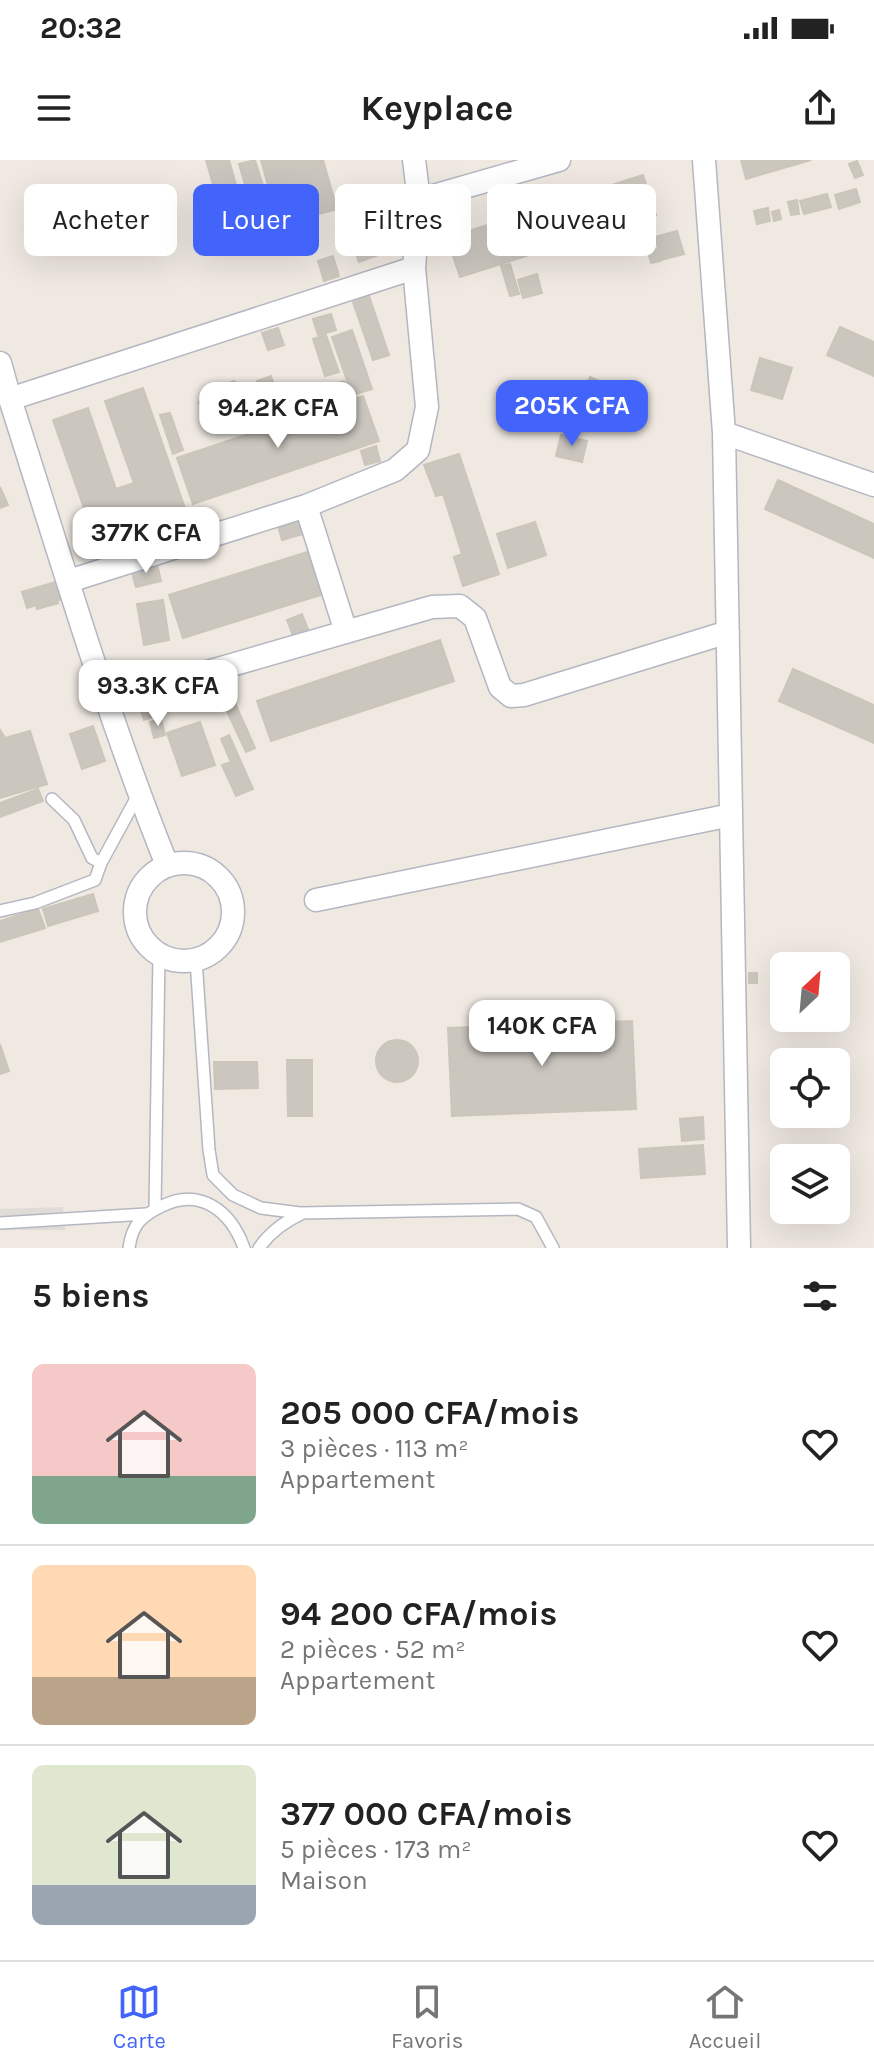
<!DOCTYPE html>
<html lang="fr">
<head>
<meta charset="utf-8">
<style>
  body { margin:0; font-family:Karla,sans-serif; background:#f2f2f2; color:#222; height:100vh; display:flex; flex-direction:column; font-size:30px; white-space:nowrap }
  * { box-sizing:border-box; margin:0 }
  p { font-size:26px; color:#767676 }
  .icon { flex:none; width:44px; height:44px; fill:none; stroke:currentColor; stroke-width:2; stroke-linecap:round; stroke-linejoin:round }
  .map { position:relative; height:1088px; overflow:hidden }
  .sheet { display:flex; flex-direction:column; background:#fff; flex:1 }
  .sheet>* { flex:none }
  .hud { position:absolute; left:24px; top:24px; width:826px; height:72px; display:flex; gap:16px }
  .needle { width:52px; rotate:26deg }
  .buttons { position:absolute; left:770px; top:792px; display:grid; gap:16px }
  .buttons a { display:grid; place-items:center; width:80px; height:80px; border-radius:12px; background:#fff; box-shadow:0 8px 32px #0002; font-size:40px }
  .price { position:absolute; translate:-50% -68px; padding:0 18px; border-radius:16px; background:#fff; color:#222; font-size:26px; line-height:52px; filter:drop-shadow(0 2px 4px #0008) }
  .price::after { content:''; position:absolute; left:50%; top:48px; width:24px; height:18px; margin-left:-12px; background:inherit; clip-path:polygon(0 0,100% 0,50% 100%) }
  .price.on { background:#4264fb; color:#fff }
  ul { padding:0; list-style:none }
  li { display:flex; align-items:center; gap:24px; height:200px; padding:0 32px }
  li+li { border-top:2px solid #e0e0e0 }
  li span { display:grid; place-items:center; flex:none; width:224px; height:160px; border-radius:12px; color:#555 }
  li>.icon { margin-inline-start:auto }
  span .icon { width:96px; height:96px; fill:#fffc; stroke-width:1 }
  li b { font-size:34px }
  h2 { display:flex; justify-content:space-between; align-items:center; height:96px; padding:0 32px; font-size:34px }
  .pill { padding:0 28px; border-radius:12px; background:#fff; box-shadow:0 8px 32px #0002; font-size:28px; line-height:72px }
  .pill.on { background:#4264fb; color:#fff }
  .status { display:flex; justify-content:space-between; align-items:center; height:56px; padding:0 40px; background:#fff; direction:ltr }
  .status svg { height:22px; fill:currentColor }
  header { display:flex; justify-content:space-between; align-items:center; height:104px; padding:0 32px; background:#fff; font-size:36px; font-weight:700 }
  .tab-bar { display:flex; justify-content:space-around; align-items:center; height:112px; border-top:2px solid #e0e0e0; background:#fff; font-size:22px; color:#767676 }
  .tab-bar a { display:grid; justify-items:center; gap:4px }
  .tab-bar .on { color:#4264fb }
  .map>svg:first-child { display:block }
  .plaza { fill:#dfdcd8 }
  .building { fill:#cbc7bf; stroke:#cbc5ba; stroke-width:2 }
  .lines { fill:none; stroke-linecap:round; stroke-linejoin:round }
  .lane-casing { stroke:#b4b7c1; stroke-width:14 }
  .street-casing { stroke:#b4b7c1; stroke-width:25 }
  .lane { stroke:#fff; stroke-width:11 }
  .street { stroke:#fff; stroke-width:22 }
</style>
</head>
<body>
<div class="status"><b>20:32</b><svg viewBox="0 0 49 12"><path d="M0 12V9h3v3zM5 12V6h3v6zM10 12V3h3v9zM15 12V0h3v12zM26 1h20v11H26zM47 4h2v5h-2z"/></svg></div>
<header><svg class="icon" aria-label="menu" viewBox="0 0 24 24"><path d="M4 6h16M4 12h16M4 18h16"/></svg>Keyplace<svg class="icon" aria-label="share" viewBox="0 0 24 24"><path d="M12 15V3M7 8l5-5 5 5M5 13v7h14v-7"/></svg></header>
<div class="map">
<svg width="874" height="1088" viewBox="0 0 874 1088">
  <rect width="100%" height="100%" fill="#efe9e1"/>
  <path class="plaza" d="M63,1047L65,1070H0V1049Z"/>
  <path class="building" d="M206,0H229L238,32L217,38Z
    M255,0L263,26L247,31L239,4Z
    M261,0H323L337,49L279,65Z
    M741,0H811L746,19Z
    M857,1L863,15L855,18L849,4Z
    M643,15L656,55L460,117L447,78Z
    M404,27L407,61L386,62L383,29Z
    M266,28L277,65L244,74L234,37Z
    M856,29L860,42L839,49L835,35Z
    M827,34L831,47L804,54L800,41Z
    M797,40L799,54L791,55L788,42Z
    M768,48L770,61L757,64L754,51Z
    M779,50L781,59L774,61L772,52Z
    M407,63L414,82L359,102L355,91L383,81L380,73Z
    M677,71L684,94L661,100L655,77Z
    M656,89L660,101L651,103L648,92Z
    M333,96L339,116L324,121L318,101Z
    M510,104L519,134L510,136L501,106Z
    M537,114L542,133L523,138L518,120Z
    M369,136L389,195L373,200L353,142Z
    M331,154L336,170L318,175L313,159Z
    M840,167L874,182V216L827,195Z
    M278,168L284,185L268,190L262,173Z
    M352,170L372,229L352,235L332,177Z
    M326,175L339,212L325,216L313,179Z
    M760,198L792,208L782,239L751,230Z
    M271,216L278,236L264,240L257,221Z
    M590,217L639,239L626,269L577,247Z
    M234,221L240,234L220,242L214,229Z
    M344,221L349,235L334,240L329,226Z
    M143,228L188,357L98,388L53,260L88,248L116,329L134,323L105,241Z
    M300,235L305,251L290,256L285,241Z
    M363,236L379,281L193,344L177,298Z
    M214,237L221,256L207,262L199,242Z
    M239,239L248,266L230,272L221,245Z
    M170,253L183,290L173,294L160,255Z
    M561,275L587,281L582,302L556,296Z
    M376,286L380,301L365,305L361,291Z
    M459,294L499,414L463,426L454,397L462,394L443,334L436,336L424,305Z
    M778,320L874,364V398L765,349Z
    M0,327L8,345L0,348Z
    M301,359L306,373L282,380L278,366Z
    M535,362L546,395L508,408L497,374Z
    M317,389L330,432L183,478L169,435Z
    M157,404L161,421L136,427L131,410Z
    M59,421L64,438L57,441L58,443L37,449L36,445L27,448L22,432Z
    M163,440L169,480L144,485L137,444Z
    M302,454L309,472L294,478L287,460Z
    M440,480L454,521L271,581L257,541Z
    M793,509L874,545V583L779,541Z
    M153,536L160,554L144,560L138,542Z
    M235,543L255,588L246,592L225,547Z
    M161,559L165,575L154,578L150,562Z
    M200,562L215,605L182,616L167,573Z
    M93,566L105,601L82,609L70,574Z
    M0,570L5,578L30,571L47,624L0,638Z
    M229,575L253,629L236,636L222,605L231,602L221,579Z
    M38,629L43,641L0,657V643Z
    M93,734L98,751L48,766L43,749Z
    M38,749L45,768L0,782V761Z
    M749,813H757V823H749Z
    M632,861L636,949L452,956L448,868Z
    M376 901a21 21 0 1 1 42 0a21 21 0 1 1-42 0Z
    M0,884L9,911L0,914Z
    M287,900H312V956H288Z
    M214,902H257L258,928L215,929Z
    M703,957L704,979L682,981L680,959Z
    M703,985L705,1014L641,1018L639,989Z"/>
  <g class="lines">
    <g class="lane-casing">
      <path id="lane" d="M52,639L74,660L92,698L101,703
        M0,751L35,743L95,720L101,703L138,635
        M196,800L209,990L213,1015L233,1035L261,1048L300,1053L518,1049L536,1057L553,1088
        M155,1049L159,795
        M0,1063L146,1054
        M129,1088C132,1065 141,1056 162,1046C200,1027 231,1051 244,1088
        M259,1088C270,1072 284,1062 301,1054"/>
    </g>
    <g class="street-casing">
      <path id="street" d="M704,0L724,273L739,1088
        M419,40L559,0
        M0,203L10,239C60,395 106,553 167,705
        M10,239L414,108
        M724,273L874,325
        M306,346L346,472
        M69,421L306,346L395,310L418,290L427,247L414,108L419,40L414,0
        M107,541L432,447L460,446L475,458L500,527L511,536L524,535L728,472
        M135 752a49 49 0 1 1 98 0a49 49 0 1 1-98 0Z
        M316,740L731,655"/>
    </g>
    <use href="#lane" class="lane"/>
    <use href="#street" class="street"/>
  </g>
</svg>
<div class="buttons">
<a><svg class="needle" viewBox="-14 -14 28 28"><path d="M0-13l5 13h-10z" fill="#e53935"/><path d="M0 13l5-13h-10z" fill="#767676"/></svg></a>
<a><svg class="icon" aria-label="locate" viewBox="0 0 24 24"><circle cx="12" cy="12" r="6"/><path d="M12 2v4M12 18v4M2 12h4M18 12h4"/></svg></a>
<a><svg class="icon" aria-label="layers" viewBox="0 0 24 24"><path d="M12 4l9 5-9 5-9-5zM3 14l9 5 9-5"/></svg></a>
</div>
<b class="price on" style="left:572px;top:288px">205K CFA</b>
<b class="price" style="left:278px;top:290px">94.2K CFA</b>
<b class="price" style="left:146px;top:415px">377K CFA</b>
<b class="price" style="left:158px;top:568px">93.3K CFA</b>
<b class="price" style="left:542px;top:908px">140K CFA</b>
<div class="hud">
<a class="pill">Acheter</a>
<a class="pill on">Louer</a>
<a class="pill">Filtres</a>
<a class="pill">Nouveau</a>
</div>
</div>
<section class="sheet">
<h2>5 biens<svg class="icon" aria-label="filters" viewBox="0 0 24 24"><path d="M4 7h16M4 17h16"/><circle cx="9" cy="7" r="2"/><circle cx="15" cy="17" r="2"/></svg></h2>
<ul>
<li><span style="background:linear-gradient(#f6c9c9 70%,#7fa58c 0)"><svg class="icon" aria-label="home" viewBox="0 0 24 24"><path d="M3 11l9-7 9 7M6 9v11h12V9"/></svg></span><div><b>205 000 CFA/mois</b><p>3 pièces · 113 m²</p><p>Appartement</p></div><svg class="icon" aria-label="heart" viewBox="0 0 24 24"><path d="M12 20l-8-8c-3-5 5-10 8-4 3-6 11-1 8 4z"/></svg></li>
<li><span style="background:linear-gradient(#ffd9b3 70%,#b9a48a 0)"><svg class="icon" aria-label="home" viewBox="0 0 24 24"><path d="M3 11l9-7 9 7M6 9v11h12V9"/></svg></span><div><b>94 200 CFA/mois</b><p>2 pièces · 52 m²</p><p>Appartement</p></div><svg class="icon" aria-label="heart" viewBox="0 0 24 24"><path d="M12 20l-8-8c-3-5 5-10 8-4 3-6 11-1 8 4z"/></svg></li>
<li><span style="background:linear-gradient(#dfe7d0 75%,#9aa5b1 0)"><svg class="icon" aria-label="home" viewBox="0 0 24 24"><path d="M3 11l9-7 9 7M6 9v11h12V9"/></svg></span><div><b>377 000 CFA/mois</b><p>5 pièces · 173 m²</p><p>Maison</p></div><svg class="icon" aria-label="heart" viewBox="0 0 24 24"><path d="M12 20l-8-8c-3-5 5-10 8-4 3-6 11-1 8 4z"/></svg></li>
</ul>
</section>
<nav class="tab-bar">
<a class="on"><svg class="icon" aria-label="map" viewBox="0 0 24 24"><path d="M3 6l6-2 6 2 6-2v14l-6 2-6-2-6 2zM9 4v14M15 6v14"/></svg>Carte</a>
<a><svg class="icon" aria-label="saved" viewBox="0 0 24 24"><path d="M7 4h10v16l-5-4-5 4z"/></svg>Favoris</a>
<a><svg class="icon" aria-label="home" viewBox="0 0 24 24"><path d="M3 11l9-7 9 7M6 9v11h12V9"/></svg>Accueil</a>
</nav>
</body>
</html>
